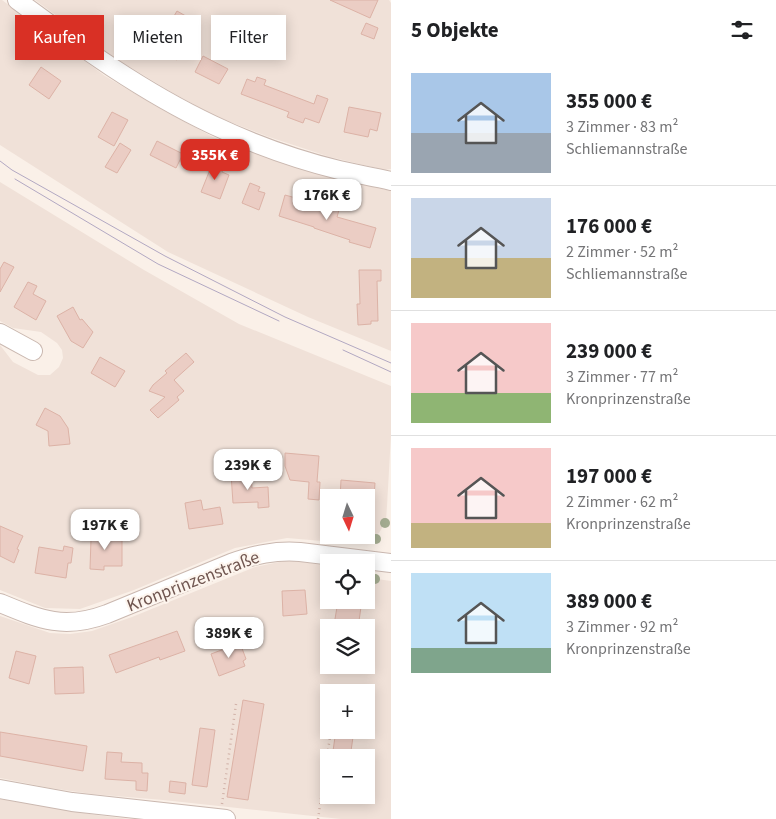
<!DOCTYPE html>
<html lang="de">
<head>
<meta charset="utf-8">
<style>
  body { margin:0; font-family:"Source Sans 3",sans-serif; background:#f2f2f2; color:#202124; height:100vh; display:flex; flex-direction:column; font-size:19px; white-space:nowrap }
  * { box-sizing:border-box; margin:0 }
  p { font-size:16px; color:#757577 }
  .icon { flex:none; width:28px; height:28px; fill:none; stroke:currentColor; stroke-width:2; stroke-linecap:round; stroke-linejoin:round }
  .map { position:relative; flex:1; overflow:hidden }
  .side { display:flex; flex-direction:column; background:#fff; width:385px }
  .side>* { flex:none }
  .hud { position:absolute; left:15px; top:15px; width:300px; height:45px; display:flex; gap:10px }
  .needle { width:32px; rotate:176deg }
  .fabs { position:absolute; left:320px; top:489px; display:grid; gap:10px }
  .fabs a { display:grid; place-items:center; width:55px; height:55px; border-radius:0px; background:#fff; box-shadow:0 2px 12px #0003; font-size:25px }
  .price { position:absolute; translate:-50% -42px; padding:0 11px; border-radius:10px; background:#fff; color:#222; font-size:16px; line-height:32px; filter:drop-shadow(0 1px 2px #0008) }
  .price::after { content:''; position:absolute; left:50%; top:30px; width:15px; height:11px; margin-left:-8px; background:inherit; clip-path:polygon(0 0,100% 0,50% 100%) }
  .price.active { background:#d93025; color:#fff }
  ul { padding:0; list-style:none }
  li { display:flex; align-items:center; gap:15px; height:125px; padding:0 20px }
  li+li { border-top:1px solid #e0e0e0 }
  li span { display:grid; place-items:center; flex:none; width:140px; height:100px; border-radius:0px; color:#555 }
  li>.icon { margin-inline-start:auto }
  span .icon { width:60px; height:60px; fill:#fffc; stroke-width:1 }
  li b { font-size:21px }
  h2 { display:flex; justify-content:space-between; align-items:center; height:60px; padding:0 20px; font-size:21px }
  .chip { padding:0 18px; border-radius:0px; background:#fff; box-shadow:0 2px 12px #0003; font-size:18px; line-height:45px }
  .chip.active { background:#d93025; color:#fff }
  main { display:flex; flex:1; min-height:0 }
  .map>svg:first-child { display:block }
  .residential { fill:#f0e1d8; fill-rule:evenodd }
  .building { fill:#ebcdc4; stroke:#dcb2a6 }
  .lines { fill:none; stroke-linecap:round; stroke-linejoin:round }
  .minor-casing { stroke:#cab8b0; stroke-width:20 }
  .path { stroke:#d0b1a7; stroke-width:2.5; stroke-dasharray:1 4; stroke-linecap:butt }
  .minor { stroke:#fff; stroke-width:18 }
  .tram { stroke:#b2a8c2; stroke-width:1 }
  .tree { fill:#a4ac91 }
  .labels { text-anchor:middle; stroke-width:4; stroke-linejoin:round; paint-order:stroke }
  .street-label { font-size:18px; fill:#705650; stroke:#fdf5ee }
</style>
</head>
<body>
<main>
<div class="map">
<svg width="391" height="819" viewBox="0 0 391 819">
  <rect width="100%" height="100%" fill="#faf0e8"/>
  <path class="residential" d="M0,0H2L105,76L161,109L213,137L285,164L321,175L391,191V351L308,317L168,252L0,145Z
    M35,0H389L391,3V169L385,170L330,157L269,137L215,116L173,93L115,58Z
    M0,182L144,270L239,324L391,386V435L387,506L386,521L379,533L365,539L322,541L287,538L235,548L134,590L80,609L45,608L0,590V345L13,362L38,375H50L59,367L63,358L62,350L57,343L41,332L13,328L0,321ZM329,498H366V535H329Z
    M289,560L329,566V600H366V572H369L370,578L391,581V819H341L163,800L92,794L50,788L0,778V616L50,633L70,634L92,631L132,617L255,567ZM329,628H366V665H329ZM329,692H366V730H329ZM329,758H366V795H329Z
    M0,799L96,815L129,819H0Z"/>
  <path class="building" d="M330,0H378L370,18Z
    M177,11L198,23L177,60L156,47Z
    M366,23L378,28L374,39L361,34Z
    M203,56L228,69L219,84L195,72Z
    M41,67L61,81L49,99L29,85Z
    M257,77L266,80L264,85L314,104L317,95L328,99L319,123L305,118L303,123L287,117L289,112L241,94L247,79L255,82Z
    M349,107L381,113L377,131L370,129L368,137L344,132Z
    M112,112L128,120L114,146L98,137Z
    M157,141L183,154L176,168L150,155Z
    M120,143L131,150L117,173L105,167Z
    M213,162L224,166L222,172L229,175L220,199L201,192Z
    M250,183L260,187L258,191L265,193L259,210L242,203Z
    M285,195L339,210L337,217L376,228L370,248L349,242L350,240L314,228V227L279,216Z
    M4,262L14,267L0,292V269Z
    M359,270H381V281H377L378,321H371V324L358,325L357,304H360Z
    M28,282L37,286L33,294L46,301L36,320L14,307Z
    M73,307L80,320L82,319L93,332L83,348L71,341L57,316Z
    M186,353L194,362L174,380L184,391L177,397L179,400L158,418L150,410L165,397L149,391L153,385L167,373L165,371Z
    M100,357L125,371L115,387L91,373Z
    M45,408L60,416L68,428L70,444L49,446L48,431L36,425Z
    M285,453L319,456L317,482H320L319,500L308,499L309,482L290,480L285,466Z
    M251,473L252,488L268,487L269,507L258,508V502L233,503L231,474Z
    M341,480L375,483L374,498H340Z
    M201,500L203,510L220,507L223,524L189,529L185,503Z
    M95,524L105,525V540H122V566H104V570L90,569L91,539H95Z
    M0,526L23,536L17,549L19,550L14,563L0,556Z
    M64,546L73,548L71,563H68L66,578L35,573L39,547L63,551Z
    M305,590L307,614L283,616L282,591Z
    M338,601L356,603V607H361L358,628H337V625H334Z
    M177,631L185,651L160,660L159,657L116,673L109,655Z
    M240,643L246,659L243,661L245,666L219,676L211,654Z
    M16,651L36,656L29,684L9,678Z
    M83,667L84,693L55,694L54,668Z
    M243,700L264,704L248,800L227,797Z
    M200,728L215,730L207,787L192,785Z
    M336,730H354L350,758H332Z
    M0,732L87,746L83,771L0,756Z
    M107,752L122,753L121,762L142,763V773H148L147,791L136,790V781L105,779Z
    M170,781L186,783L185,794L169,792Z"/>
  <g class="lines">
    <g class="minor-casing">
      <path id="minor" d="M17,0C79,46 143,92 213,125C251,143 298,160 339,170C356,174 374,177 391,181
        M0,333L33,351
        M0,603C41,620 64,630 107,614L231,563C254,555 275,550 300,552L391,563
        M0,789L72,802L226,819"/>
    </g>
    <path class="path" d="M222,804L236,704
      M318,819L331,730"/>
    <use href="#minor" class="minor"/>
    <path class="tram" d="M0,161L12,170L165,256L285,317L391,363
      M15,179L158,264L279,321
      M343,350L391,372"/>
  </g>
  <g class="tree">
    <circle cx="385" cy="523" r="5"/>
    <circle cx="376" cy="539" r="5"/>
    <circle cx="375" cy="579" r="5"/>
  </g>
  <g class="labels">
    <g class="street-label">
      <text transform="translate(193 581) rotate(-21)" y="6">Kronprinzenstraße</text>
    </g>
  </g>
</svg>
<div class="fabs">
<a><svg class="needle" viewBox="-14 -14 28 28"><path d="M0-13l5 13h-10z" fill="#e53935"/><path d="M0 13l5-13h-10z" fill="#757577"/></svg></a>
<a><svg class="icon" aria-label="locate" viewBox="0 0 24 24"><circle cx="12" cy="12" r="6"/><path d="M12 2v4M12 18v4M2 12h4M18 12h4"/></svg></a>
<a><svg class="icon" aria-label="layers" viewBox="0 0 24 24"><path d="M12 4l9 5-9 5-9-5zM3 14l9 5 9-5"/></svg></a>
<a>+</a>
<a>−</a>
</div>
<b class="price active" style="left:215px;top:181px">355K €</b>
<b class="price" style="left:327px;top:221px">176K €</b>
<b class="price" style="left:248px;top:491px">239K €</b>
<b class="price" style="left:105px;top:551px">197K €</b>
<b class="price" style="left:229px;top:659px">389K €</b>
<div class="hud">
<a class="chip active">Kaufen</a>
<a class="chip">Mieten</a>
<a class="chip">Filter</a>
</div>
</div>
<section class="side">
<h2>5 Objekte<svg class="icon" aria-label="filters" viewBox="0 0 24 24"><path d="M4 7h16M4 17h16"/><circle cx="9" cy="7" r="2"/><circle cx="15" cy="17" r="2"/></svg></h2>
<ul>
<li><span style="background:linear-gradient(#a9c7e8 60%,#9aa5b1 0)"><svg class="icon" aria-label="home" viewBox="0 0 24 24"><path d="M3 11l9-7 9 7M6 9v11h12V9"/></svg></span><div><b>355 000 €</b><p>3 Zimmer · 83 m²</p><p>Schliemannstraße</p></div></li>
<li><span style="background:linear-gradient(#c9d6e8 60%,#c2b280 0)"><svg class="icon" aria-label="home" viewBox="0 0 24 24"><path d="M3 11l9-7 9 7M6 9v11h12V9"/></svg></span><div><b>176 000 €</b><p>2 Zimmer · 52 m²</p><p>Schliemannstraße</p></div></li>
<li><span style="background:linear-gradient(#f6c9c9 70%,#8fb573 0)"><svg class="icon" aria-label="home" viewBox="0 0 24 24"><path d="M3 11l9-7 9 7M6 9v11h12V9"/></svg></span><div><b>239 000 €</b><p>3 Zimmer · 77 m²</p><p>Kronprinzenstraße</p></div></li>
<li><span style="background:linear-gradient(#f6c9c9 75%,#c2b280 0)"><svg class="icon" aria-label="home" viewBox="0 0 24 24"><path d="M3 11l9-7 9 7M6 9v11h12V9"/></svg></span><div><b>197 000 €</b><p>2 Zimmer · 62 m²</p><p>Kronprinzenstraße</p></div></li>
<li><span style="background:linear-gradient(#bfe0f5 75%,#7fa58c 0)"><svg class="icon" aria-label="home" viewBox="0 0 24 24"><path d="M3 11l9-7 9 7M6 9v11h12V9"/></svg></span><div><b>389 000 €</b><p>3 Zimmer · 92 m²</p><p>Kronprinzenstraße</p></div></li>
</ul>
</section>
</main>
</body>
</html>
